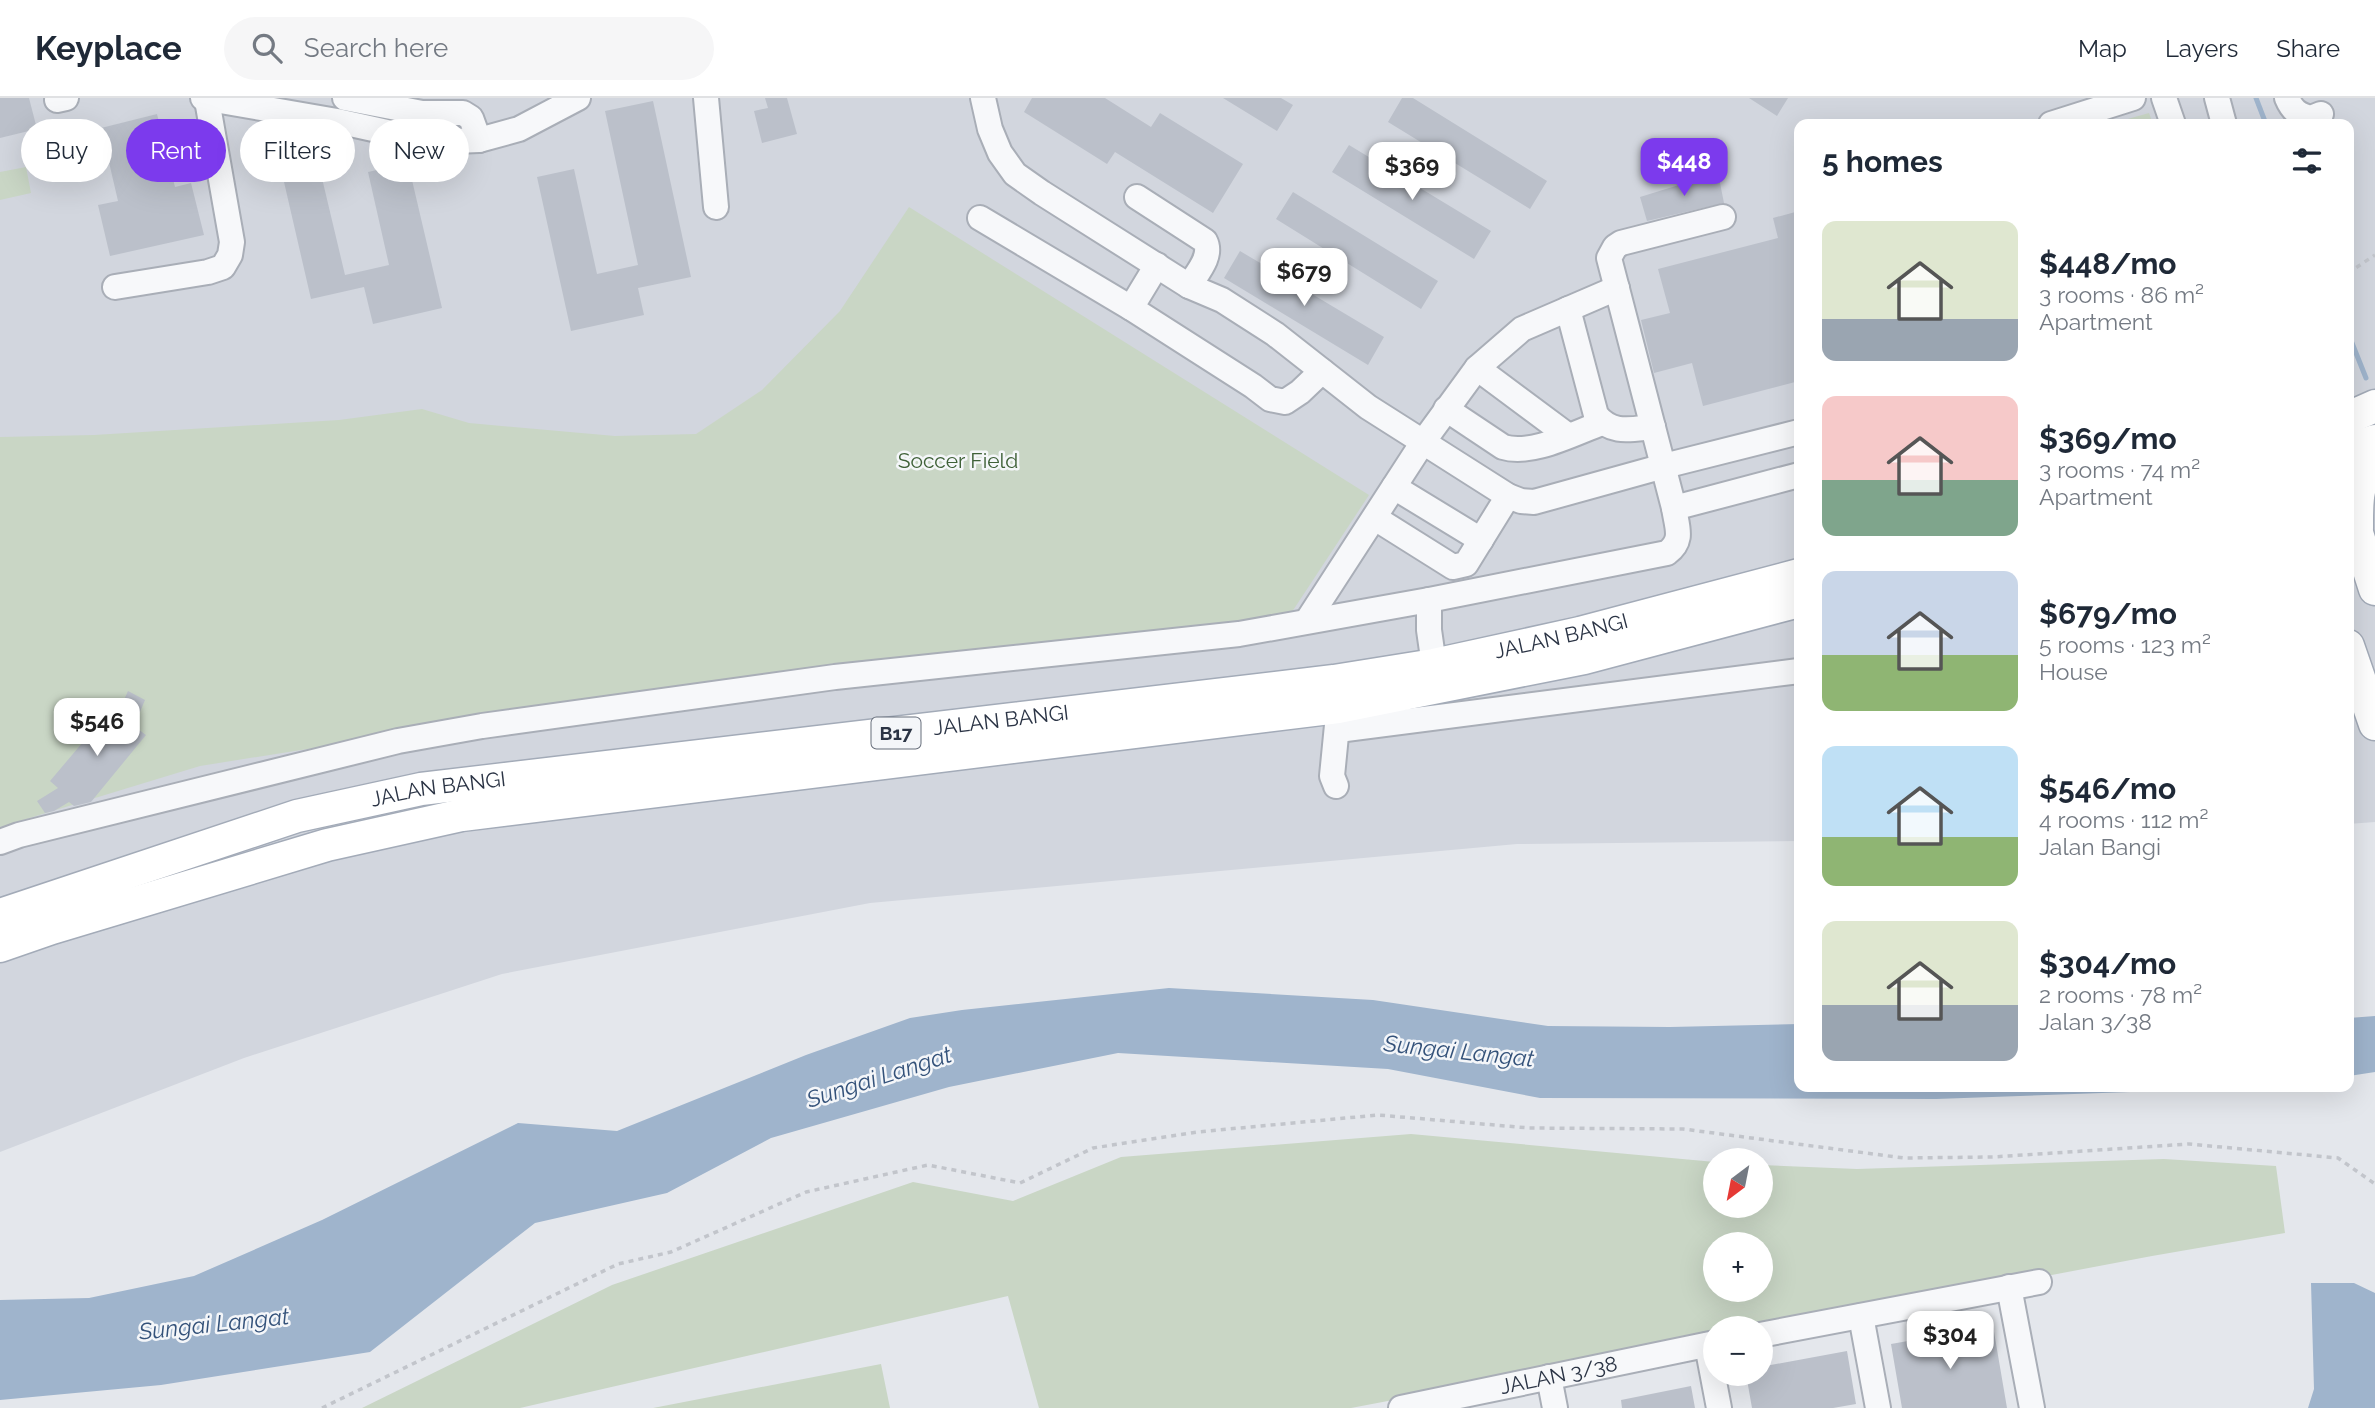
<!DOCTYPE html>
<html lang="en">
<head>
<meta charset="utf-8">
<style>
  body { margin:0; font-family:Raleway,sans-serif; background:#f6f6f7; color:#1f2937; height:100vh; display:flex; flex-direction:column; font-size:26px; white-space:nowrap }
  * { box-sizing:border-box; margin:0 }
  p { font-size:23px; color:#747a83 }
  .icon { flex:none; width:38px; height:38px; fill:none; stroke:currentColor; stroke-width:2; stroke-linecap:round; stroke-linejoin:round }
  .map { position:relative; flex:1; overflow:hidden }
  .sheet { position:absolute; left:1794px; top:21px; width:560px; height:973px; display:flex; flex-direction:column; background:#fff; border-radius:14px; box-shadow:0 7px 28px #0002 }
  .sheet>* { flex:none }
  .hud { position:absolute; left:21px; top:21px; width:665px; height:63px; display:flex; gap:14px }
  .needle { width:46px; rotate:212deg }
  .controls { position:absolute; left:1703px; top:1050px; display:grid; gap:14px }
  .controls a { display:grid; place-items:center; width:70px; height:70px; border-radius:50%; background:#fff; box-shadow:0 7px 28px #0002; font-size:35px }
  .price { position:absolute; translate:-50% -60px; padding:0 16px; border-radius:14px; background:#fff; color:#222; font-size:23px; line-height:46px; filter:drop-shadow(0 2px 4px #0008) }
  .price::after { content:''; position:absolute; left:50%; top:42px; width:21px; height:16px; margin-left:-10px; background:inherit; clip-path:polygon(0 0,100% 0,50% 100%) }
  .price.on { background:#7c3aed; color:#fff }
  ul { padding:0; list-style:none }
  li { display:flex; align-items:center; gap:21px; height:175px; padding:0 28px }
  li span { display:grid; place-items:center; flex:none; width:196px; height:140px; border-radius:14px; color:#555 }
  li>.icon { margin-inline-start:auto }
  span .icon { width:84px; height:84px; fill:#fffc; stroke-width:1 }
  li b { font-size:30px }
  h2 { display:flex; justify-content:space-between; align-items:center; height:84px; padding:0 28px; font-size:30px }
  .tag { padding:0 24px; border-radius:32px; background:#fff; box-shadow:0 7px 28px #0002; font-size:24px; line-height:63px }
  .tag.on { background:#7c3aed; color:#fff }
  header { display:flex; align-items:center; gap:42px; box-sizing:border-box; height:98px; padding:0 35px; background:#fff; border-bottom:2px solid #e0e1e3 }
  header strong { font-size:33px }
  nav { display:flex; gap:38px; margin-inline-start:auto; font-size:24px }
  .search { width:490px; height:63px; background:#f6f6f7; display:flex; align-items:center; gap:18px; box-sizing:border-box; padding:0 24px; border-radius:38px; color:#747a83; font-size:26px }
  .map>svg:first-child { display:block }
  .built { fill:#d2d6de }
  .green { fill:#c9d6c5; fill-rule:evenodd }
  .water { fill:#9fb4cc }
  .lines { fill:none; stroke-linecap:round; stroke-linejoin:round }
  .stream { stroke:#9fb4cc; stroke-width:5 }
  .building { fill:#bbc0ca }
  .minor-casing { stroke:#a9aeb7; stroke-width:28 }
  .major-casing { stroke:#a3abb8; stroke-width:35 }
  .path { stroke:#c2c5cb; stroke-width:3.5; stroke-dasharray:5 5; stroke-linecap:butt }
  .minor { stroke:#f7f8fa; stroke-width:24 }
  .major { stroke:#fff; stroke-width:32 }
  .labels { text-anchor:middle; stroke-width:5; stroke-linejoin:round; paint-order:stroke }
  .shield { fill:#f4f6f9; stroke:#676e7b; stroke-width:2 }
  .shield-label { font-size:19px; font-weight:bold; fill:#2b3445 }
  .park-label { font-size:21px; fill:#3f6138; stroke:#f4f6f9 }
  .street-label { font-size:21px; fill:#2b3445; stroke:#f4f6f9 }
  .water-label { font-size:23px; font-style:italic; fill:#34527a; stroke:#f4f6f9 }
</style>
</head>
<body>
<header>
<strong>Keyplace</strong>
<div class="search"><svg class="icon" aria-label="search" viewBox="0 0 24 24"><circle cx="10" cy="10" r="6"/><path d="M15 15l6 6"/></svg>Search here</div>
<nav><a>Map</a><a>Layers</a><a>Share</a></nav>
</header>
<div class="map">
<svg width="2375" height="1310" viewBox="0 0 2375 1310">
  <rect width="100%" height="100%" fill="#e4e7ec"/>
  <path class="built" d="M0,0H2375V724L2348,726V26H1799V743L1517,746L870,805L502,876L244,960L0,1054Z"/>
  <path class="green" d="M2149,15L2153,26H2110Z
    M26,69L31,95L0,102V74Z
    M909,109L1369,397L1286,523L736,583L200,668L0,729V339L94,337L339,322L422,311L469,325L615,338L696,336L762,292L840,213Z
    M1411,1036L1715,1064V1108H1760L1761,1067L1857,1071L2164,1061L2276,1068L2285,1135L2152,1158L1761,1232L1760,1230H1715V1241L1351,1310H1039L1008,1198L520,1310H362L612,1187L913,1084L1013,1103L1121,1059ZM1715,1146H1760V1192H1715Z
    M881,1266L890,1310H653Z"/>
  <path class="water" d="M1169,890L1373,902L1548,928L1670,929L1799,926V989H2270L1936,1001L1540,1000L1388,971L1118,955L949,989L771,1040L667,1095L535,1125L370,1254L161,1287L0,1302V1202L89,1200L194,1178L322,1122L518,1025L617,1033L806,957L910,920L962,912Z
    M2375,918V974L2349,978V920Z
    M2311,1185H2354L2375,1195V1310H2308L2314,1291Z"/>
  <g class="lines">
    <path class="stream" d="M2256,0L2266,26
      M2348,235L2366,280"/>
  </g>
  <path class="building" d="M0,0H29L37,31L0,40Z
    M765,0H787L797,36L762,45L754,13L768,10Z
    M1032,0H1105L1151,29L1160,15L1243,66L1213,115L1115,54L1107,66L1024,14Z
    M1223,0H1281L1293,7L1277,33Z
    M1402,0H1413L1547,83L1530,111L1388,24Z
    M1749,0H1788L1777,18Z
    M653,3L691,179L638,190L644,217L571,233L537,79L574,71L597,176L638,167L605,13Z
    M157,16L175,89L191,85L204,137L110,158L98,107L118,103L101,30Z
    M1349,47L1491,133L1474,161L1332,74Z
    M408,65L442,210L373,226L364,189L311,201L284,84L321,76L345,177L389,167L368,74Z
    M1718,75L1724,105L1647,123L1640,99Z
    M1293,94L1438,183L1421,211L1276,121Z
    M1799,113V283L1703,308L1692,265L1654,275L1641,222L1670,215L1658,171L1778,140L1773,120Z
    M1240,153L1384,239L1368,267L1224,180Z
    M128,593L145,602L134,628L146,637L91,704L74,708L69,704L54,713L45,715L37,703L58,690L50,683L111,611L117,617Z
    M1993,1228L2007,1310H1902L1891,1246Z
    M1847,1253L1856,1306L1833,1310H1752L1746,1276H1760V1269Z
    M1691,1288L1695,1310H1622L1621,1302Z"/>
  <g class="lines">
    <g class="minor-casing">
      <g id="minor">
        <path d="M203,0L337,23L432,44L479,42L519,31L578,0"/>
        <path d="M345,0L422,15H463L471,20L479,42"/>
        <path d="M706,0L716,109"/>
        <path d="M983,0L990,31L1000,55L1015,76L1042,95L1189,188L1222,202L1275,236L1368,309L1508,398L1521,403L1534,404L1664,368L1799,334"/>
        <path d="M2164,0L2173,26"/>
        <path d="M2217,0L2224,26"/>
        <path d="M2287,0C2292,12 2298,17 2311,20L2321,16"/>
        <path d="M57,2L66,0"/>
        <path d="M2051,26L2133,0"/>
        <path d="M1137,99L1205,143C1213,158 1197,175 1189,188"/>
        <path d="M980,120L1131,210L1157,167"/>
        <path d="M115,189L208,174L223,169L230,157L232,144L207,2"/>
        <path d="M1131,210L1253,288L1270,301L1285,304L1300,294L1322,273"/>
        <path d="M1568,211L1596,317C1612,337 1631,331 1653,329"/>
        <path d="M1477,270L1567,337"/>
        <path d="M1446,311L1503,349C1532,358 1574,335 1602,325"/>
        <path d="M1394,389L1481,442"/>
        <path d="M1674,410L1799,377"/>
        <path d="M1375,420L1453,469L1466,466L1508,398"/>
        <path d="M1429,502V532L1434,567"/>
        <path d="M1307,523L1423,344L1477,270L1522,231L1617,190"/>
        <path d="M1338,632L1799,573"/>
        <path d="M1336,688L1332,678L1338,617"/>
        <path d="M0,744L19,737L398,643L482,628L835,579L1239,536L1429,502L1667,455C1684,442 1677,430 1674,410L1609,160L1615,149L1621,145L1723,119"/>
        <path d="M2009,1189L2032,1310"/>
        <path d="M1861,1218L1878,1310"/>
        <path d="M1760,1237L2039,1184"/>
        <path d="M1707,1247L1719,1310"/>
        <path d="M1549,1279L1555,1310"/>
        <path id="s1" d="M1401,1310L1715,1245"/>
      </g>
    </g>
    <g class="major-casing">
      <g id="major">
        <path d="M2348,320L2375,308"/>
        <path d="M2348,352L2375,343"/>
        <path d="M2348,407L2375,491"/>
        <path d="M2357,430C2357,397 2356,389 2375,361"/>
        <path d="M2348,548L2375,626"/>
        <path id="s2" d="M0,817L297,718L421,691L1334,583L1434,567L1580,535L1799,477"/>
        <path d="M0,848L52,830L327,747L462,717L1338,609L1584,560L1799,503"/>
      </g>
    </g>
    <path class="path" d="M2348,175L2375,157
      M322,1310L618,1166L671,1154L806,1094L928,1067L1020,1085L1093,1050L1197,1034L1378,1017L1529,1030L1683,1031L1904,1060L1993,1059L2189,1046L2338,1060L2375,1086"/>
    <use href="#minor" class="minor"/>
    <use href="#major" class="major"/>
  </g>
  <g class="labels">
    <rect class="shield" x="871.5" y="619.5" width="49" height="31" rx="5"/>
    <g class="shield-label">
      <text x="896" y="642">B17</text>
    </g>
    <g class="park-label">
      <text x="958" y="370">Soccer Field</text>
    </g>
    <g class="street-label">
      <text dy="7" stroke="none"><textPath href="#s2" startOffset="1591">JALAN BANGI</textPath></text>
      <text dy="7" stroke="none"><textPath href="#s2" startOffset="1024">JALAN BANGI</textPath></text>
      <text dy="7" stroke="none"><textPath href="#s2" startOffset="457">JALAN BANGI</textPath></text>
      <text dy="7" stroke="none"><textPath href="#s1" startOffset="161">JALAN 3/38</textPath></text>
    </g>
    <g class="water-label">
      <text transform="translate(1459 953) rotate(6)" y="8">Sungai Langat</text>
      <text transform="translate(879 979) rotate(-18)" y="8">Sungai Langat</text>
      <text transform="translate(214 1226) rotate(-6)" y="8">Sungai Langat</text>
    </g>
  </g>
</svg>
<div class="controls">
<a><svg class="needle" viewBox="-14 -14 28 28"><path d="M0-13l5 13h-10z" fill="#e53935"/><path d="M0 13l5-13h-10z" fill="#747a83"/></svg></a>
<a>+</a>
<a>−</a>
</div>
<b class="price on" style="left:1684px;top:100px">$448</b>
<b class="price" style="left:1412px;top:104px">$369</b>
<b class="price" style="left:1304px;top:210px">$679</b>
<b class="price" style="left:97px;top:660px">$546</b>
<b class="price" style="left:1950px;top:1273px">$304</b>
<div class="hud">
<a class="tag">Buy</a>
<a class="tag on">Rent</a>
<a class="tag">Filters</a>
<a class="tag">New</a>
</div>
<section class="sheet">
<h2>5 homes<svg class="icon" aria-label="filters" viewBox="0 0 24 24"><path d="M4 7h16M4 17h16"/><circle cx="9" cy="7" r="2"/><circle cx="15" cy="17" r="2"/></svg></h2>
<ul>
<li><span style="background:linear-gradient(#dfe7d0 70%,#9aa5b1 0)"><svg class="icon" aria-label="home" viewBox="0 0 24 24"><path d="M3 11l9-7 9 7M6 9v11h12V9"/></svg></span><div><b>$448/mo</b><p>3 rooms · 86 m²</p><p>Apartment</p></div></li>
<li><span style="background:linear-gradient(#f6c9c9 60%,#7fa58c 0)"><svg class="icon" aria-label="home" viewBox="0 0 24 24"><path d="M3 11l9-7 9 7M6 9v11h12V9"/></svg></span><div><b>$369/mo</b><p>3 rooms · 74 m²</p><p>Apartment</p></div></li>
<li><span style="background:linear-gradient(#c9d6e8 60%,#8fb573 0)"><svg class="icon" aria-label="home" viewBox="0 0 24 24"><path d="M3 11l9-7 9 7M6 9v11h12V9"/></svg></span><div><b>$679/mo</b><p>5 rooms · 123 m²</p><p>House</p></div></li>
<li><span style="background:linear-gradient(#bfe0f5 65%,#8fb573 0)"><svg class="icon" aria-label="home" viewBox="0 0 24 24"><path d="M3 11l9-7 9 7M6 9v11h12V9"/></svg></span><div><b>$546/mo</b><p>4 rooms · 112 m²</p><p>Jalan Bangi</p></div></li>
<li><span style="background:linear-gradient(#dfe7d0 60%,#9aa5b1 0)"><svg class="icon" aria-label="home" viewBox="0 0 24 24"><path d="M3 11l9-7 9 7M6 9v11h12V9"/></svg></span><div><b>$304/mo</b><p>2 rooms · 78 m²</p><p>Jalan 3/38</p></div></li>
</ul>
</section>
</div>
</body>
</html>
